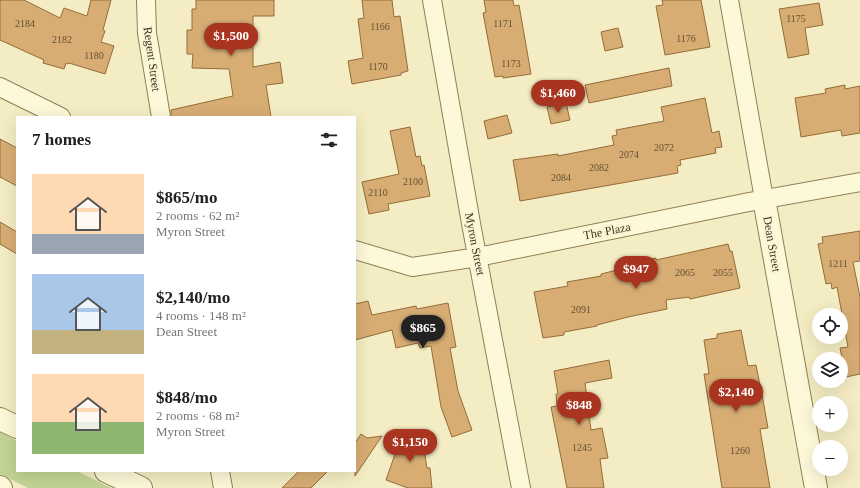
<!DOCTYPE html>
<html lang="en">
<head>
<meta charset="utf-8">
<style>
  body { margin:0; font-family:"Times New Roman",serif; background:#f6f6f6; color:#202124; height:100vh; display:flex; flex-direction:column; font-size:15px; white-space:nowrap }
  * { box-sizing:border-box; margin:0 }
  p { font-size:13px; color:#757577 }
  .icon { flex:none; width:22px; height:22px; fill:none; stroke:currentColor; stroke-width:2; stroke-linecap:round; stroke-linejoin:round }
  .map { position:relative; flex:1; overflow:hidden }
  .panel { position:absolute; left:16px; top:116px; width:340px; height:356px; display:flex; flex-direction:column; background:#fff; border-radius:0px; box-shadow:0 4px 16px #0002 }
  .panel>* { flex:none }
  .fabs { position:absolute; left:812px; top:308px; display:grid; gap:8px }
  .fabs a { display:grid; place-items:center; width:36px; height:36px; border-radius:50%; background:#fff; box-shadow:0 4px 16px #0002; font-size:20px }
  .price { position:absolute; translate:-50% -34px; padding:0 9px; border-radius:14px; background:#a9341f; color:#fff; font-size:13px; line-height:26px; filter:drop-shadow(0 1px 2px #0008) }
  .price::after { content:''; position:absolute; left:50%; top:24px; width:12px; height:9px; margin-left:-6px; background:inherit; clip-path:polygon(0 0,100% 0,50% 100%) }
  .price.on { background:#222; color:#fff }
  ul { padding:0; list-style:none }
  li { display:flex; align-items:center; gap:12px; height:100px; padding:0 16px }
  li span { display:grid; place-items:center; flex:none; width:112px; height:80px; border-radius:0px; color:#555 }
  li>.icon { margin-inline-start:auto }
  span .icon { width:48px; height:48px; fill:#fffc; stroke-width:1 }
  li b { font-size:17px }
  h2 { display:flex; justify-content:space-between; align-items:center; height:48px; padding:0 16px; font-size:17px }
  .map>svg:first-child { display:block }
  .green { fill:#c2d495 }
  .building { fill:#d7ad74; stroke:#946c39 }
  .lines { fill:none; stroke-linecap:round; stroke-linejoin:round }
  .minor-casing { stroke:#917f57; stroke-width:20 }
  .tertiary-casing { stroke:#917f57; stroke-width:24 }
  .minor { stroke:#fdf8d8; stroke-width:18 }
  .tertiary { stroke:#fdf8d8; stroke-width:22 }
  .labels { text-anchor:middle; stroke-width:4; stroke-linejoin:round; paint-order:stroke }
  .number-label { font-size:10px; fill:#655233 }
  .street-label { font-size:12px; fill:#3f331d; stroke:#faf5d4 }
</style>
</head>
<body>
<div class="map">
<svg width="860" height="488" viewBox="0 0 860 488">
  <rect width="100%" height="100%" fill="#f4edc3"/>
  <path class="green" d="M0,432L17,441V471H77L111,488H28L0,474Z"/>
  <path class="building" d="M0,0H24L60,18L64,8L87,16L91,0H111L103,30L105,31L101,42L114,46L105,74L69,63L68,64L66,63L64,69L43,63L44,60L0,40Z
    M196,0H274V16H253V67L280,62L283,83L266,85L271,117H171V110L233,96L229,69L192,68L193,54H187V30H192V9H196Z
    M362,0H392L394,17L400,16L408,71L401,73V75L352,84L348,61L363,58L358,19L364,18Z
    M484,0H513L514,6L519,5L531,74L503,78V76L495,77L483,13L486,12Z
    M662,0H701L710,47L665,55L656,6L663,5Z
    M819,3L823,25L805,28L809,54L788,58L779,9Z
    M618,28L623,47L605,51L601,32Z
    M669,68L672,86L589,103L585,85Z
    M845,85V89L860,86V133L842,136L841,130L801,137L795,98L826,93L825,89Z
    M705,98L712,133L719,131L722,147L715,148L716,153L680,160L681,165L677,166L678,173L520,201L513,160L558,154V156L614,145L612,136L617,135L616,130L664,121L661,107Z
    M566,103L570,120L551,124L547,107Z
    M507,115L512,133L488,139L484,121Z
    M410,127L416,157L420,156L422,166L424,165L430,196L388,204L389,210L369,214L362,182L399,174L390,131Z
    M0,139L17,148V186L0,177Z
    M0,222L17,232V254L0,244Z
    M860,231V261L853,262L860,297V374L846,377L840,348L848,347L837,287L832,289L831,283L826,284L818,244L823,243L822,237Z
    M728,244L730,251H732L740,288L690,299L689,297L666,300L667,309L628,317L597,325V326L564,332V335L543,338L534,292L568,286L567,282L601,276V274L637,265L636,262L656,258V260Z
    M368,301L372,315L416,306L417,309L448,303L456,347L450,348L458,391L472,430L452,437L441,407L431,346L420,348L418,343L396,348L392,330L355,340V304Z
    M741,330L748,366L756,365L763,400L768,428L760,429L770,488H722L704,374H709L704,340L717,338V334Z
    M609,360L612,378L585,383L591,430L602,428L608,458L600,459L604,488H567L551,407L557,406L556,394H558L554,371Z
    M421,431L427,468H430L432,488H408L386,480L402,434Z
    M361,434L367,438L382,436L355,476V443Z
    M299,471H328L311,488H282Z"/>
  <g class="lines">
    <g class="minor-casing">
      <path id="minor" d="M146,0L147,33L161,117
        M432,0L472,229L521,488
        M729,0L764,199
        M0,87L61,117
        M355,250L412,267L478,257L749,202L860,182
        M220,471L223,488"/>
    </g>
    <g class="tertiary-casing">
      <path id="tertiary" d="M764,199L816,488
        M0,419L17,427
        M106,471L141,488
        M0,487L1,488"/>
    </g>
    <use href="#minor" class="minor"/>
    <use href="#tertiary" class="tertiary"/>
  </g>
  <g class="labels">
    <g class="number-label">
      <text x="796" y="22">1175</text>
      <text x="25" y="27">2184</text>
      <text x="503" y="27">1171</text>
      <text x="380" y="30">1166</text>
      <text x="686" y="42">1176</text>
      <text x="62" y="43">2182</text>
      <text x="94" y="59">1180</text>
      <text x="511" y="67">1173</text>
      <text x="378" y="70">1170</text>
      <text x="664" y="151">2072</text>
      <text x="629" y="158">2074</text>
      <text x="599" y="171">2082</text>
      <text x="561" y="181">2084</text>
      <text x="413" y="185">2100</text>
      <text x="378" y="196">2110</text>
      <text x="838" y="267">1211</text>
      <text x="685" y="276">2065</text>
      <text x="723" y="276">2055</text>
      <text x="581" y="313">2091</text>
      <text x="582" y="451">1245</text>
      <text x="740" y="454">1260</text>
    </g>
    <g class="street-label">
      <text transform="translate(152 59) rotate(82)" y="4">Regent Street</text>
      <text transform="translate(607 231) rotate(-11)" y="4">The Plaza</text>
      <text transform="translate(475 244) rotate(79)" y="4">Myron Street</text>
      <text transform="translate(772 244) rotate(80)" y="4">Dean Street</text>
    </g>
  </g>
</svg>
<div class="fabs">
<a><svg class="icon" aria-label="locate" viewBox="0 0 24 24"><circle cx="12" cy="12" r="6"/><path d="M12 2v4M12 18v4M2 12h4M18 12h4"/></svg></a>
<a><svg class="icon" aria-label="layers" viewBox="0 0 24 24"><path d="M12 4l9 5-9 5-9-5zM3 14l9 5 9-5"/></svg></a>
<a>+</a>
<a>−</a>
</div>
<b class="price" style="left:231px;top:57px">$1,500</b>
<b class="price" style="left:558px;top:114px">$1,460</b>
<b class="price" style="left:636px;top:290px">$947</b>
<b class="price on" style="left:423px;top:349px">$865</b>
<b class="price" style="left:736px;top:413px">$2,140</b>
<b class="price" style="left:579px;top:426px">$848</b>
<b class="price" style="left:410px;top:463px">$1,150</b>
<section class="panel">
<h2>7 homes<svg class="icon" aria-label="filters" viewBox="0 0 24 24"><path d="M4 7h16M4 17h16"/><circle cx="9" cy="7" r="2"/><circle cx="15" cy="17" r="2"/></svg></h2>
<ul>
<li><span style="background:linear-gradient(#ffd9b3 75%,#9aa5b1 0)"><svg class="icon" aria-label="home" viewBox="0 0 24 24"><path d="M3 11l9-7 9 7M6 9v11h12V9"/></svg></span><div><b>$865/mo</b><p>2 rooms · 62 m²</p><p>Myron Street</p></div></li>
<li><span style="background:linear-gradient(#a9c7e8 70%,#c2b280 0)"><svg class="icon" aria-label="home" viewBox="0 0 24 24"><path d="M3 11l9-7 9 7M6 9v11h12V9"/></svg></span><div><b>$2,140/mo</b><p>4 rooms · 148 m²</p><p>Dean Street</p></div></li>
<li><span style="background:linear-gradient(#ffd9b3 60%,#8fb573 0)"><svg class="icon" aria-label="home" viewBox="0 0 24 24"><path d="M3 11l9-7 9 7M6 9v11h12V9"/></svg></span><div><b>$848/mo</b><p>2 rooms · 68 m²</p><p>Myron Street</p></div></li>
</ul>
</section>
</div>
</body>
</html>
